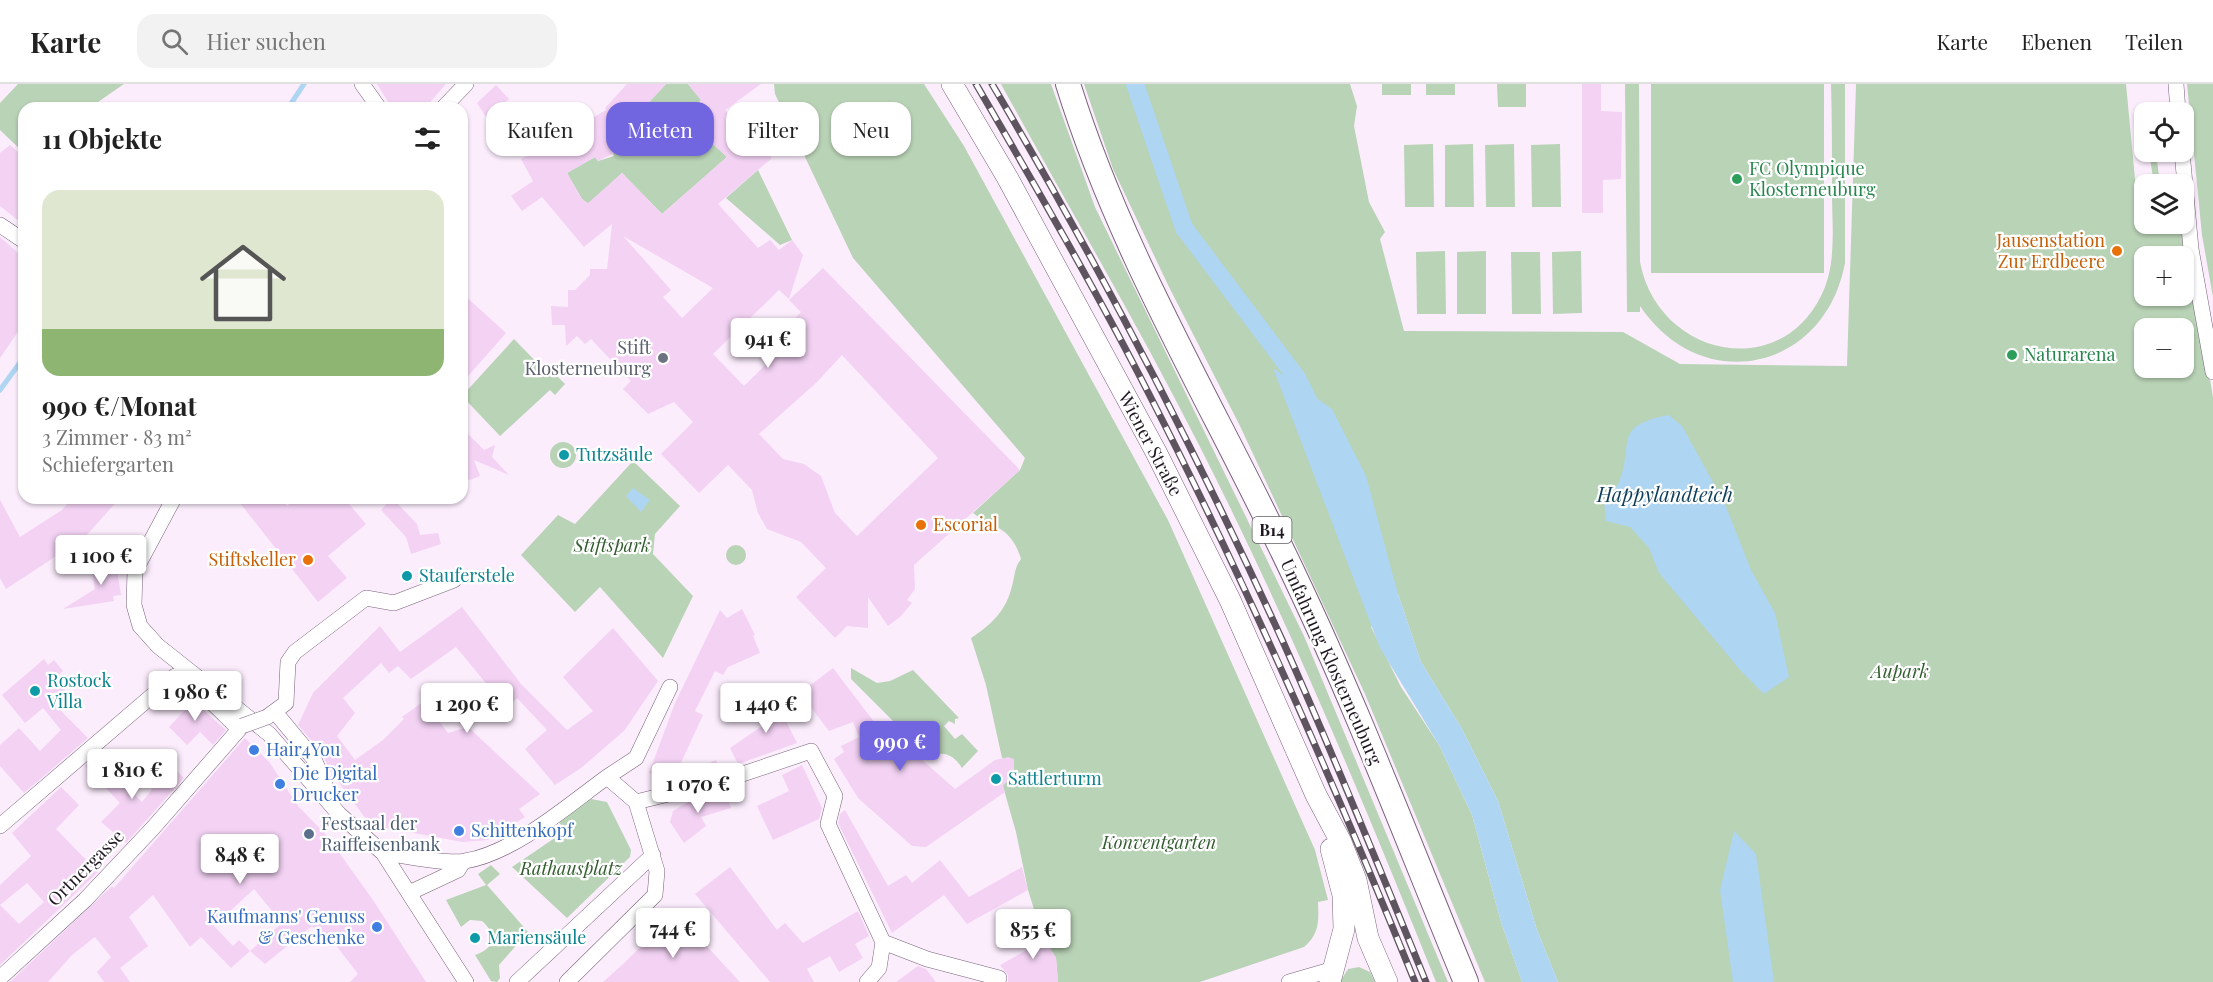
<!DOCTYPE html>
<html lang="de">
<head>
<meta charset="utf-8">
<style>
  body { margin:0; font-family:"Playfair Display",serif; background:#f2f2f2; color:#222; height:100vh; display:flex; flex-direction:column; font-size:22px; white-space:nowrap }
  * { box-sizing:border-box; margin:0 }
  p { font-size:20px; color:#767676 }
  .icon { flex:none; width:33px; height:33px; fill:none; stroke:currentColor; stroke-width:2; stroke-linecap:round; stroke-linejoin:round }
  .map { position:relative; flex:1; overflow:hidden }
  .side { position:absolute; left:18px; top:18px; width:450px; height:402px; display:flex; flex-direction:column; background:#fff; border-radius:18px; box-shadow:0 2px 4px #0004 }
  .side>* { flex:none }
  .hud { position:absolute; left:486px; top:18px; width:570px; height:54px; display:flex; gap:12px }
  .fabs { position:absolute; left:2134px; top:18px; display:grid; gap:12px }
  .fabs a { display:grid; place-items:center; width:60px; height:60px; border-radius:12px; background:#fff; box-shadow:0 2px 4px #0004; font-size:30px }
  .price { position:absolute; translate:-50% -51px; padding:0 14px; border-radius:6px; background:#fff; color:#222; font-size:20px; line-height:39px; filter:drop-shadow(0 2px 3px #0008) }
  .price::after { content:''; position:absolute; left:50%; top:36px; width:18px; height:14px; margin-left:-9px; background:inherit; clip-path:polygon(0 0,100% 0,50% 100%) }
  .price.active { background:#7265e0; color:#fff }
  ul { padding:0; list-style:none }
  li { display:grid; align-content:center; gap:12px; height:318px; padding:0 24px }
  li+li { border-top:2px solid #e0e0e0 }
  li span { display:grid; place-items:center; height:186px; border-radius:18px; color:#555 }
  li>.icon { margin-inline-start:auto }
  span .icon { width:108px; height:108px; fill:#fffc; stroke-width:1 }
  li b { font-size:26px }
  h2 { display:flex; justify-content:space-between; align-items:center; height:72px; padding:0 24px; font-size:26px }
  .tag { padding:0 21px; border-radius:18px; background:#fff; box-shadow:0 2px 4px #0004; font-size:21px; line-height:54px }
  .tag.active { background:#7265e0; color:#fff }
  header { display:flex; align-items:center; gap:36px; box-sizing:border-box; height:84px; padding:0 30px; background:#fff; border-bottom:2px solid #e0e0e0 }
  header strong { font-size:28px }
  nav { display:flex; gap:33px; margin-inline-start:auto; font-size:21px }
  .search { width:420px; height:54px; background:#f2f2f2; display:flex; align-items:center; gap:15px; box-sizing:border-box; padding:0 21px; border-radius:18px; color:#767676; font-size:22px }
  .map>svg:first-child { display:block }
  .green { fill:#b9d3b6; fill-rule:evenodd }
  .water { fill:#aed5f2 }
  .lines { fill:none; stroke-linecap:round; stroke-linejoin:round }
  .stream { stroke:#aed5f2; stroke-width:5 }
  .canal { stroke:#aed5f2; stroke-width:18 }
  .building { fill:#f3d2f4; fill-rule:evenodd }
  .street-casing { stroke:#776379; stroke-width:16 }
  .secondary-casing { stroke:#776379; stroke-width:22 }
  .primary-casing { stroke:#776379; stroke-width:26 }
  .street { stroke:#fff; stroke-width:15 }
  .secondary { stroke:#fff; stroke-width:21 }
  .primary { stroke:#fff; stroke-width:24 }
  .rail-casing { stroke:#5e545f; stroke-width:7 }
  .rail { stroke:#fff; stroke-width:4.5; stroke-dasharray:14; stroke-linecap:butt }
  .street-bridge-casing { stroke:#776379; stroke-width:16; stroke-linecap:butt }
  .street-bridge { stroke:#fff; stroke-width:15 }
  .leisure-dot { fill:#2e9e5b; stroke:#fff; stroke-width:2 }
  .food-dot { fill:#e8710a; stroke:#fff; stroke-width:2 }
  .worship-dot { fill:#6b7280; stroke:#fff; stroke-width:2 }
  .culture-dot { fill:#0f9aa8; stroke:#fff; stroke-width:2 }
  .shop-dot { fill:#3f7fe0; stroke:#fff; stroke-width:2 }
  .service-dot { fill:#5c6f8a; stroke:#fff; stroke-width:2 }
  .labels { text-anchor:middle; stroke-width:4.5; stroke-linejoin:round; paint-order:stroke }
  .shield { fill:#fff; stroke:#625d63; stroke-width:1.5 }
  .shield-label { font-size:16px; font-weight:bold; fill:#1f1720 }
  .leisure-label { font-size:18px; fill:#27864d; stroke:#fff; text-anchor:start }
  .food-label { font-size:18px; fill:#c56008; stroke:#fff; text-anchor:end }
  .worship-label { font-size:18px; fill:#5b616d; stroke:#fff; text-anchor:end }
  .street-label { font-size:18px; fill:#1f1720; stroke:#fff }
  .culture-label { font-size:18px; fill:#0d838f; stroke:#fff; text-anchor:start }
  .park-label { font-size:18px; font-style:italic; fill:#325d2e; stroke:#fff }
  .shop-label { font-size:18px; fill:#366cbe; stroke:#fff; text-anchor:start }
  .service-label { font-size:18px; fill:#4e5e75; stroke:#fff; text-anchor:start }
  .water-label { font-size:20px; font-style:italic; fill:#0f3e5b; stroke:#fff }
</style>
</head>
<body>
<header>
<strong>Karte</strong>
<div class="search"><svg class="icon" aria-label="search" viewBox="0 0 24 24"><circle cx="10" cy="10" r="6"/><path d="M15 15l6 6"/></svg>Hier suchen</div>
<nav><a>Karte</a><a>Ebenen</a><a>Teilen</a></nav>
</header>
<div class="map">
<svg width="2213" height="898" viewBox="0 0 2213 898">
  <rect width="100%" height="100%" fill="#fcedfd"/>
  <path class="green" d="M18,0H124L98,18L96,24H24V69L0,46V19Z
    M666,0H688L701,16L684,33L727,73L662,130L622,89L588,120L582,115L567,89L595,73L598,77L614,72L611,65L630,54L625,44Z
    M774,0H924L964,62L1168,436L1315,766L1328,816L1318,818C1319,838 1319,850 1304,863L1200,898H1058L1056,874L1042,851L1028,806L1016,748L1002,699L1014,689V675L1002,674L986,601L971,554C992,540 1006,527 1012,502C1015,492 1014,484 1021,475C1011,443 997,446 973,429L1020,386L1025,374L853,174L775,10Z
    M1001,0H1051L1095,123L1304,552L1448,898H1436C1363,716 1288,536 1199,361C1137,239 1067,120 1001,0Z
    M1084,0H1350L1357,22L1354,42L1369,118L1385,148L1380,155L1404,247L1623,248L1680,280L1847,282L1856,0H2126L2139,137L2184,140L2213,313V898H1558L1537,846L1498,717L1462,645L1421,578L1398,510L1371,543L1401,603L1439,661L1472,731L1501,838L1522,898H1485L1365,610L1240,342L1169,203L1113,85ZM2145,172H2184V212H2145ZM2145,244H2184V284H2145Z
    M1382,0H1411V11H1382Z
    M1426,0H1455V11H1426Z
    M1497,0H1526V23H1498Z
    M1625,0H1639L1640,178C1657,270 1777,300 1821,212C1837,181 1832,143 1832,109C1832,73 1832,36 1831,0H1845V179C1825,287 1702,314 1640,222V228H1627Z
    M1651,0H1824V189H1651Z
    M2187,0H2213V213L2202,151Z
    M1433,60L1434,123H1405L1404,61Z
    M1473,60L1474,123H1445V61Z
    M1514,60L1515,123H1486L1485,61Z
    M1560,60L1561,123H1532L1531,61Z
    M2149,68H2156L2160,100H2154Z
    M758,86L792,156L780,161L726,114Z
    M1445,167L1446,230H1417L1416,168Z
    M1486,167V230H1457V168Z
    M1581,167L1582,229L1553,230L1552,168Z
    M1511,168H1540L1541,230H1512Z
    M514,255L549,291L553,288L565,300L555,311L550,306L500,352L462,312Z
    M550 371a13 13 0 1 1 26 0a13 13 0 1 1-26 0Z
    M633,377L680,422L655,450L653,470L693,512L663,574L600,503L575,528L521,471L558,431L575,440Z
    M726 471a10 10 0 1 1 20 0a10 10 0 1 1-20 0Z
    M851,584L877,599L890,597L913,586L959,634L955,635V640L949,637L944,642L955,655L962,650L978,667L962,684C953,670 944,667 928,672L851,595Z
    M586,714L607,718L631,766L630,773L567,834L512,783L565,747L557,735Z
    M491,781L500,790L487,801L528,848L499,881L500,894L497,898L491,897L475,871C495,864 498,851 482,837L470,836L461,843L446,816L486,801L478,790Z
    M1359,883L1370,888L1375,898H1340L1348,885Z"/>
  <path class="water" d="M1273,284L1332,325L1366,392L1398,510L1421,578L1462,645L1498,717L1537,846L1558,898H1522L1501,838L1472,731L1439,661L1380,564Z
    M1669,331L1682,342L1725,420L1751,486L1775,529L1789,593L1764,610L1741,587L1659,489L1649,464L1630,443L1606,437L1604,417C1609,412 1616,405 1619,398C1635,359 1611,342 1669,331Z
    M633,404L650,416L641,428L626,412Z
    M1734,747L1756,770L1774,898H1733L1720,806Z"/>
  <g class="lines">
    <path class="stream" d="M288,24L304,0
      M0,306L24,273"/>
    <path class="canal" d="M1135,0L1184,144L1297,294L1313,326"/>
  </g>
  <path class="building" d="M377,0H446L425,24H392Z
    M627,0H666L625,44L631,54L613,64L614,69L598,77L595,73L567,89L582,115L588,119L622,89L662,130L727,73L684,33L701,16L688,0H761L725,26L729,31L727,33L746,53L748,51L758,61L759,60L772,74L718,120L758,164L770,156L779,166L792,156L803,171L789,215L779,206L713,270L744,302L801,246L792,237L801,228L789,216L823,184L1020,386L914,481L915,505L907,516L912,519L900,533L888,542L868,513V544L847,542L835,554L796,513L826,484L801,458L767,445L758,429L752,406L728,381L699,409L661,370L693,338L674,318L648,330L623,305L631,297L591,255L585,260L577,252L566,262L565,241H552L551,222L568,223V206H575L590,191V185H607L612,140L584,163L542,113L522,127L511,112L533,97L521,75L544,63L542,61L569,42L571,46L606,26L605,24ZM623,152L713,204L682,234L663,213L671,206ZM842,271L938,374L857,452L835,429L821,392L804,380L783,375L759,350L817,298Z
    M1582,0H1601V27L1622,28L1621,95L1603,96V129H1582Z
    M496,1L509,15L486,33L477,19Z
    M10,61L24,73V141L0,122V69Z
    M0,153L24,174V239L0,274Z
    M462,209L506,249L462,299Z
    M462,344L484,366L495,361L492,373L509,391L474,376L480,392L470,396L462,393Z
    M72,414H120L84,454L6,505L0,494V416L20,453L62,426Z
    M236,414H280L287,422L297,414H344L366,440L328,472L347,494L318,518Z
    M392,414L417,440L420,451L438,449L441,460L411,470L406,453L381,426Z
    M90,477L104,481L116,480L121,511L113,512L114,517L63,525L95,505Z
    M462,523L521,600L567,646L593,627L563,593L613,544L658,597L624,647L581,684L555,701L525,665L547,646L517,614L498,633L483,615L494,609L456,563L411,595L398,582L389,589L381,579L343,614L355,629L337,652L355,676L383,656L404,635L402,633L424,617L448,649L468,643L540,710L519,725L525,733L488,756L463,758L381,743V740L366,735L329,685L322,669L298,641L313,609L380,542L400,568Z
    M742,525L755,551L753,552L760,569L728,583L723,591L715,587L695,627L703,631L673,696L649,689L675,619L720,526L727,534Z
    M44,575L48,581L54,576L63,587L58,591L68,603L51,617L88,654L24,709L0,682V661L19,644L40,667L61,646L43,624L25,639L2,611Z
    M833,584L894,664L902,658L955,705L995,676L1008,673L1014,675V689L1003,702L1005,708L926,763L912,762L858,714L834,675L844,668L841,662L859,653L853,638L829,647L800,609Z
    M183,608L226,646L213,661L200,648L187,661L169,643L185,626L175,616Z
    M779,613L786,631L784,633L797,659L738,680L730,664L765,640L757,623Z
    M245,654L270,679L298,722L337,762L335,763L373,816L426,898H350L358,890L335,860L331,863L312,842L265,880L250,867L231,884L201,853L190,863L153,811L129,833L148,862L120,884L130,898H104L97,888L111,873L95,853L72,871L48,898H10L112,802L114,804ZM254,805L282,839L250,867L239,856L233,862L214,842Z
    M96,673L142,718L164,690L175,685L184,694L126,759L101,738L120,719L85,682Z
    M716,676L719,687L687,695H674Z
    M802,681L822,724L819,735L773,756L757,722L789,707L782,691Z
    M61,703L79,721L56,745L98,788L0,881V801L31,772L12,749ZM27,799L44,818L19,840L0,821Z
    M725,706L731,724L701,733L706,742L684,759L670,738L673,727L696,713Z
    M845,726L888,802L906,791L912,799L940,776L969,813L1022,783L1028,806L967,840L944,811L892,849L838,739L840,730Z
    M730,783L777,846L785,839L803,859L858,827L869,852L855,860L863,874L839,888L830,872L807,885L814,898H770L695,810Z
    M676,829L740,898H603L623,880Z
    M1030,832L1056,874L1058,898H1008V891L1000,881L1034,862L1023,836Z
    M918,882L926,885L936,898H896Z"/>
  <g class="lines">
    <g class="street-casing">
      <path id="street" d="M362,0L379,24
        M2176,0L2178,28
        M443,24L466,0
        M2182,68L2191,165L2213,288
        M0,141L24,157
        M174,414L135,487L134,521L140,542L158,562L269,650L339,730L383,769L466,898
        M275,628L314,675L328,708
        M267,633L286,619L288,578L295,568L366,514L394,519L454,496
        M607,693L636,674L670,603
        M636,718L725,696L811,667L835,712L828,740L883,858L927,875L999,894
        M0,742L175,592C200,604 219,626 239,645
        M383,769C403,771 447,781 465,777C514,769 567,722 607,693L636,718L657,787L655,811L567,898
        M409,809L458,786L463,778
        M0,894L85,816L153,744L242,642
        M517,898L653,771
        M867,898L879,884L883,858
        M1289,898L1334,885"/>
    </g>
    <g class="secondary-casing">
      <path id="secondary" d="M952,0L1007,93L1156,368L1230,516L1316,711L1341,758L1356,796L1368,854L1387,898
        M1330,898L1344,845L1343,811L1331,765"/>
    </g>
    <g class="primary-casing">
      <path id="primary" d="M1068,0C1122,174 1218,329 1295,493C1358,625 1410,763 1466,898"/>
    </g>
    <use href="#street" class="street"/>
    <use href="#secondary" class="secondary"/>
    <use href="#primary" class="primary"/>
    <g class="rail-casing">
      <path id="rail" d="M976,0C1036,103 1096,206 1150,312C1248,503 1334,699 1415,898
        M992,0C1099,181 1197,369 1284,560C1334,672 1380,785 1426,898"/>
    </g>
    <use href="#rail" class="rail"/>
    <g class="street-bridge-casing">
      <path id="street-bridge" d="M242,642L267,633"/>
    </g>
    <use href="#street-bridge" class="street-bridge"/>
  </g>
  <g class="leisure-dot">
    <circle cx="1737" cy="95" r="6"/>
    <circle cx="2012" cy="271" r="6"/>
  </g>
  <g class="food-dot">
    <circle cx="2117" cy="167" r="6"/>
    <circle cx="921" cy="441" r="6"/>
    <circle cx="308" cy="476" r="6"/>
  </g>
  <circle class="worship-dot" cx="663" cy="274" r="6"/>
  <g class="culture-dot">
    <circle cx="564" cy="371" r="6"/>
    <circle cx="407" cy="492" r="6"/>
    <circle cx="35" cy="607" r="6"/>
    <circle cx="996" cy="695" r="6"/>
    <circle cx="475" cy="854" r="6"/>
  </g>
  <g class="shop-dot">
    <circle cx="254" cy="666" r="6"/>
    <circle cx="280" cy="700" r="6"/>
    <circle cx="459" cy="747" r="6"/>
    <circle cx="377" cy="843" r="6"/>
  </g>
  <circle class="service-dot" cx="309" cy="750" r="6"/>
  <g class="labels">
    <rect class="shield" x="1252.5" y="433" width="39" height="26" rx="4.5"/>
    <g class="shield-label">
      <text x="1272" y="452">B14</text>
    </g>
    <g class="leisure-label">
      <text x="1749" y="91">FC Olympique<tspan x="1749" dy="21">Klosterneuburg</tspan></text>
      <text x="2024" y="277">Naturarena</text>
    </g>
    <g class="food-label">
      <text x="2105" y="163">Jausenstation<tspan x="2105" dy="21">Zur Erdbeere</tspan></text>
      <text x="933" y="447" text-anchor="start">Escorial</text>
      <text x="296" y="482">Stiftskeller</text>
    </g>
    <g class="worship-label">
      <text x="651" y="270">Stift<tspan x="651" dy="21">Klosterneuburg</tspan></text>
    </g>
    <g class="street-label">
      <text transform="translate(1150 360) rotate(62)" y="6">Wiener Straße</text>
      <text transform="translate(1331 578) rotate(66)" y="6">Umfahrung Klosterneuburg</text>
      <text transform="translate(86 784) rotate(-45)" y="6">Ortnergasse</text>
    </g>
    <g class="culture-label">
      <text x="576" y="377">Tutzsäule</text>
      <text x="419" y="498">Stauferstele</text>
      <text x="47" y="603">Rostock<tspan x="47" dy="21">Villa</tspan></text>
      <text x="1008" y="701">Sattlerturm</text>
      <text x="487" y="860">Mariensäule</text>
    </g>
    <g class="park-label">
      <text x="612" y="468">Stiftspark</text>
      <text x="1900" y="594">Aupark</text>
      <text x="1159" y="765">Konventgarten</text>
      <text x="571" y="791">Rathausplatz</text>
    </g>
    <g class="shop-label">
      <text x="266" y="672">Hair4You</text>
      <text x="292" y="696">Die Digital<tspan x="292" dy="21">Drucker</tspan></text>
      <text x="471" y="753">Schittenkopf</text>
      <text x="365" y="839" text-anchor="end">Kaufmanns' Genuss<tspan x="365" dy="21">&amp; Geschenke</tspan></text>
    </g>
    <g class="service-label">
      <text x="321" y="746">Festsaal der<tspan x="321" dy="21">Raiffeisenbank</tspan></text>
    </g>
    <g class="water-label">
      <text x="1665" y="418">Happylandteich</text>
    </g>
  </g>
</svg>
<div class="fabs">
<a><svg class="icon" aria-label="locate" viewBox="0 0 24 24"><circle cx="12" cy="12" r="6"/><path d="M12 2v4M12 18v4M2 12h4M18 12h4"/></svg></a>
<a><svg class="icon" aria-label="layers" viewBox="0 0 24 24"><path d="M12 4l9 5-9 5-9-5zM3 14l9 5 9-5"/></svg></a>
<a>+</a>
<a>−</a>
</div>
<b class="price" style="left:768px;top:285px">941 €</b>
<b class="price" style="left:101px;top:502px">1 100 €</b>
<b class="price" style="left:195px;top:638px">1 980 €</b>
<b class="price" style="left:467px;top:650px">1 290 €</b>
<b class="price" style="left:766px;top:650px">1 440 €</b>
<b class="price active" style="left:900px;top:688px">990 €</b>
<b class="price" style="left:132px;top:716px">1 810 €</b>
<b class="price" style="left:698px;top:730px">1 070 €</b>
<b class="price" style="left:240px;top:801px">848 €</b>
<b class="price" style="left:673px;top:875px">744 €</b>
<b class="price" style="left:1033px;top:876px">855 €</b>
<div class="hud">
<a class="tag">Kaufen</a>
<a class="tag active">Mieten</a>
<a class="tag">Filter</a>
<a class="tag">Neu</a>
</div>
<section class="side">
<h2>11 Objekte<svg class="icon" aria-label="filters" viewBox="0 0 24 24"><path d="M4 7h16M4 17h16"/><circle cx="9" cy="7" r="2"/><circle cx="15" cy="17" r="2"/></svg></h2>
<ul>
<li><span style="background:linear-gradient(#dfe7d0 75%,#8fb573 0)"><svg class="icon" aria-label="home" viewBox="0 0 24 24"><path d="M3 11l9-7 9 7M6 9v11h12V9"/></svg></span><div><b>990 €/Monat</b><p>3 Zimmer · 83 m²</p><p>Schiefergarten</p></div></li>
</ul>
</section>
</div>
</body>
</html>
